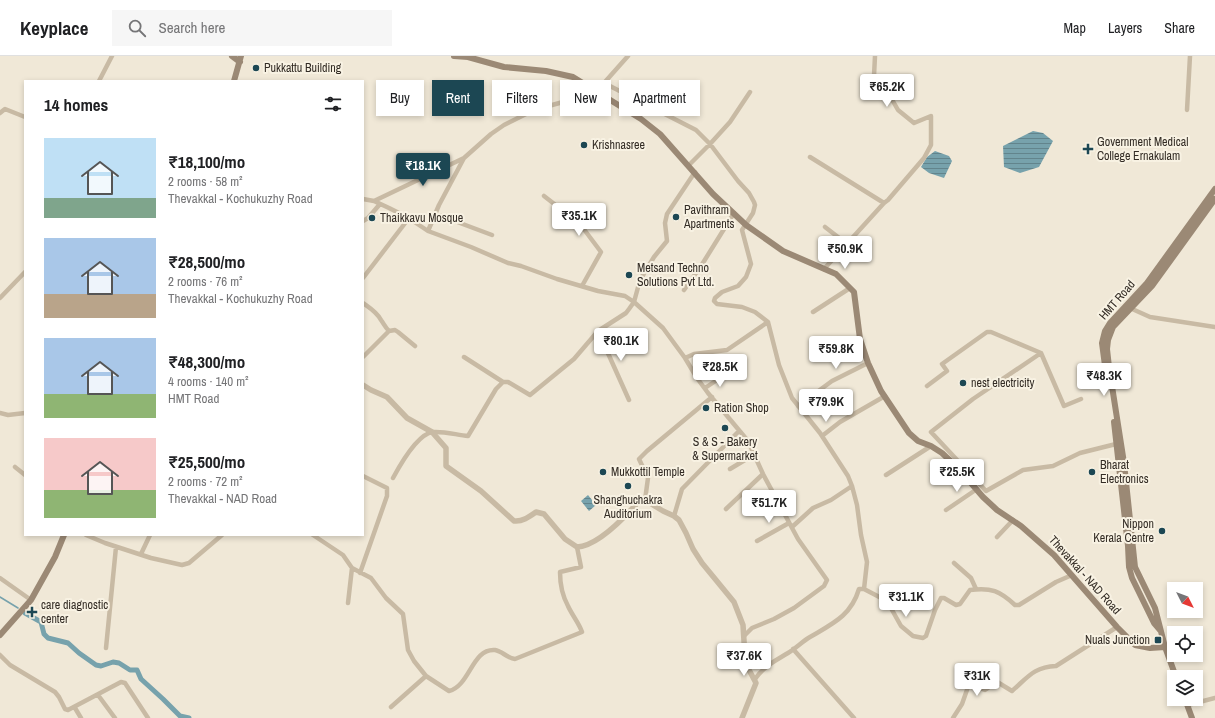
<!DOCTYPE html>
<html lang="en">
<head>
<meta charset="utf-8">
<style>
  body { margin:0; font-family:"Archivo Narrow",sans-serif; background:#f6f6f6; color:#202124; height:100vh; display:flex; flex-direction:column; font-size:15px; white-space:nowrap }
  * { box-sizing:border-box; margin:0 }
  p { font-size:13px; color:#757577 }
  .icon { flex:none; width:22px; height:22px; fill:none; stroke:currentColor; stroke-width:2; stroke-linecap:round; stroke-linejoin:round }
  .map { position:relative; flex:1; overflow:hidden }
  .panel { position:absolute; left:24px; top:24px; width:340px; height:456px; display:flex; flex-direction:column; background:#fff; border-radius:0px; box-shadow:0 2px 6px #0003 }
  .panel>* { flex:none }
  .top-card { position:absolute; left:376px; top:24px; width:380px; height:36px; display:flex; gap:8px }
  .needle { width:26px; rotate:132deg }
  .tools { position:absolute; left:1167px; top:526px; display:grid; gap:8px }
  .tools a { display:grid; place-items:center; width:36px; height:36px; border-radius:0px; background:#fff; box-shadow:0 2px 6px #0003; font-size:20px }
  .price { position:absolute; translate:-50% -34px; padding:0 9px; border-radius:4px; background:#fff; color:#222; font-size:13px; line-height:26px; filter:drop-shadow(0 1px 2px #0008) }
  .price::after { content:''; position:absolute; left:50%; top:24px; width:12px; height:9px; margin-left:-6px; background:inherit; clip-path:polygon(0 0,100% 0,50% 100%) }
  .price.current { background:#1c4753; color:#fff }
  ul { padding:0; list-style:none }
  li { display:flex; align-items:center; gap:12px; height:100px; padding:0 20px }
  li span { display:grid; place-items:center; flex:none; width:112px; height:80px; border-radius:0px; color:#555 }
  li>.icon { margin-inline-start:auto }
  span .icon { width:48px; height:48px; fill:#fffc; stroke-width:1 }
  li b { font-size:17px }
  h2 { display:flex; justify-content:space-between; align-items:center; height:48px; padding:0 20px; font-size:17px }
  .chip { padding:0 14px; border-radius:0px; background:#fff; box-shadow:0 2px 6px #0003; font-size:14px; line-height:36px }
  .chip.current { background:#1c4753; color:#fff }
  header { display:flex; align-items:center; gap:24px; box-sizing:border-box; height:56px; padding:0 20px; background:#fff; border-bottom:1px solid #e0e0e0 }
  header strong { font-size:19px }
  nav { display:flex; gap:22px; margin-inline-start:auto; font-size:14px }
  .search { width:280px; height:36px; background:#f6f6f6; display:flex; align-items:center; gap:10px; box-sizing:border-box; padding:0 14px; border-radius:0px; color:#757577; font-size:15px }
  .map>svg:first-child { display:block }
  .water { fill:url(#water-rules) }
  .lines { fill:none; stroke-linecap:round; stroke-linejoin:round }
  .stream { stroke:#77a2ac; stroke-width:1.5 }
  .canal { stroke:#77a2ac; stroke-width:5 }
  .minor { stroke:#c8baa4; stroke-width:4.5 }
  .tertiary { stroke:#c8baa4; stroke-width:5.5 }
  .secondary { stroke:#9b8975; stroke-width:6 }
  .poi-dot { fill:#1c4753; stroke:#f8f2e3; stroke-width:1.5 }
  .labels { text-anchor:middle; stroke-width:4; stroke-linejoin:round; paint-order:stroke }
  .poi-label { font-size:12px; fill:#332c25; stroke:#f8f2e3; text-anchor:start }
  .street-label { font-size:12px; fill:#332c25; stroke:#f8f2e3 }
</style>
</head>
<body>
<header>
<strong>Keyplace</strong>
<div class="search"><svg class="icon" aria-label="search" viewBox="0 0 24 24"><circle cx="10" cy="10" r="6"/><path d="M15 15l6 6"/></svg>Search here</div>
<nav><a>Map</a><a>Layers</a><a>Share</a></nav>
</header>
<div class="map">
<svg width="1215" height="662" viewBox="0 0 1215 662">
  <defs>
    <pattern id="water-rules" width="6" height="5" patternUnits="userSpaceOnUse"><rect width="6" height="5" fill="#77a2ac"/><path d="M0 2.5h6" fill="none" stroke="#62848c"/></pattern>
  </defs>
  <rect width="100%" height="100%" fill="#f0e8d7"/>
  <path class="water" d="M1033,75L1043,77L1053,85L1039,111L1020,117L1004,111L1003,90Z
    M935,95L949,100L952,105L944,122L929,117L921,111L927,101Z
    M588,439L596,449L589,455L581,445Z"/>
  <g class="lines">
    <path class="stream" d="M0,541L18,552"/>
    <path class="canal" d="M25,557L41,566L44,578L48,582L68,587L79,597L96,609L101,610L113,606L119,607L130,614H137L141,623L163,643L180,660L189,662"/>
    <path class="minor" d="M99,25L112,0
      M604,27L696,74L710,88L738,125L749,137L754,146L755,149L753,157L742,174L751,208L746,221L738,230L722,236L715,242L714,245L717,248L742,251L755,256L768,266L779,309L792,342L820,377L848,420L852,430L857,449L861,479L867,506L864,533
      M596,36L628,0
      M1187,54L1190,0
      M0,57L5,53L25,61
      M810,101L884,147
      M688,110L710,88L730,66L750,36
      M544,140L580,168L601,196L582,230
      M363,143L374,145L389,152L407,161L428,175L471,191L508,207L521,210L557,223L598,235L625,240L634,246L663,272L685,302L697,322L708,337L748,385L763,418L798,483L827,524L824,530L794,552L774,563L752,572L744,580
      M374,145L464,102
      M436,158L492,179
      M363,165L368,162L380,148
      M825,171L847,188
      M428,175L439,149L464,102L491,78L504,69L534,54L563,46L592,49L606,42
      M824,213L884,147L888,144L924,102L931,89V60L914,67L898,54L890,40L874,20L875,0
      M363,222L409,162
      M684,234L701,210L734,157
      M0,242L25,216
      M363,247C370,252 377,256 381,264C384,268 385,271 389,275
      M1130,252L1150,261L1215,271
      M813,256L850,232
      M598,275L629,344
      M363,301L389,275L395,274L398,276L415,290
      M464,301L503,326
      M685,302L694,298L727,294L768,266
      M927,330L947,315L942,308L987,276H991L1041,297
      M705,332L726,318
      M1081,343L1064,350L1041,297L973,343L931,376L986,435L1023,414L1053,410L1080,397L1116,388
      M798,350L832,325L868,307
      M0,357L8,359L25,357
      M822,380L840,366L885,340
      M15,411L25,419
      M730,413L755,398
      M886,419L931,390
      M393,422C400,409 417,378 433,376C444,375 457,379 468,380L496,333L503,326H508L530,339L574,303L598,275L626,257L629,253L634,246L640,224L654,201L667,185L665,167L667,158L695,116
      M645,444L648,422L639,403L647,395L712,341
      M726,453L763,418
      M946,454L977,433
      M674,460L682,433L739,375
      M792,471L813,452L831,444L852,430
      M86,479L105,487L151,502L182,509L189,507L222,479
      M313,479L343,499L352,512L371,522L386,542L403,558L408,594L414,605L426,620L449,635C470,630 472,592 495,594C502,595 507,602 515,603L582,576C579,567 572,559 568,550C562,539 560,528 560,516L581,511L577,491
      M997,481L1013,464
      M757,485L789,467
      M141,498L150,479
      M954,507L971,522L976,533
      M360,517L387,440V432L363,420
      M0,522L31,544
      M348,547L352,512
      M106,592L116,491
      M793,593L854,662
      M0,599L10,609L55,636L59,641L65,653L68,654L121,626L125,627L148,662
      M755,623C764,610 775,605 788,597C796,592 803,585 810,581C832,568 851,560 859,533H864L887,545L901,570L913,580L923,582L926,580L935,554L941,542H944L956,549L960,548L970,534C991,531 1000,535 1015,549H1019L1056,526L1072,519
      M98,639L115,662
      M1188,649L1215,642
      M391,651L426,620
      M75,652L81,662
      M953,662L962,648L968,631L971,629L985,634L988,632L994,624L1012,635C1028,621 1034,611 1056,610L1117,571"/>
    <path class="tertiary" d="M363,329L371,334L387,341L407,362L432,376L446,392V410L481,435L514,465C522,466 529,461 536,456L544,458L565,483L577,491C598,490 626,460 640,444H645L663,455L674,460L679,464L686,477L693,493L702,507L734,546L743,569L745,601L748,612L756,627L742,662"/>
    <path class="secondary" d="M232,0L240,6
      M454,0L468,1L504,11L546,15L573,21L641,63L660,78L713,138L746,169L783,195L836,218L854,236L860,283L868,307L881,335L909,377L918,385L931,390L942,397L958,412L983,441L997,454L1021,470L1054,499L1117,571L1135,589L1150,592L1165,591
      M234,25L241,0
      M1106,317L1102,287L1105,275L1110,267L1147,227L1215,133
      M1114,366L1128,490L1129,511L1132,522L1154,567L1160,574
      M0,579L31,544L55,501L64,479
      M1176,621L1165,591L1155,552L1135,511L1124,407L1109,311L1107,293L1108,284L1113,271L1152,230L1215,143
      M1185,643L1192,662"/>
  </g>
  <g class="poi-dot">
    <circle cx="256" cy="12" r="4"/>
    <circle cx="584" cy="89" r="4"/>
    <path d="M1086 87h4v4h4v4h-4v4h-4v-4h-4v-4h4z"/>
    <circle cx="676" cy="161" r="4"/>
    <circle cx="372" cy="162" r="4"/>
    <circle cx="629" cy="219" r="4"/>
    <circle cx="963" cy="327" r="4"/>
    <circle cx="706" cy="352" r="4"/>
    <circle cx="725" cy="372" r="4"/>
    <circle cx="603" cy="416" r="4"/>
    <circle cx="1092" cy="416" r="4"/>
    <circle cx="628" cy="430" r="4"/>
    <circle cx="1162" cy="475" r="4"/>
    <path d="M30 550h4v4h4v4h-4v4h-4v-4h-4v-4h4z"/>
    <rect x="1154" y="580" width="8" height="8" rx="2"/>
  </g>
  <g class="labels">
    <g class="poi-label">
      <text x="264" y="16">Pukkattu Building</text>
      <text x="1097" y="90">Government Medical<tspan x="1097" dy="14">College Ernakulam</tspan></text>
      <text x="592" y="93">Krishnasree</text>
      <text x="684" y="158">Pavithram<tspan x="684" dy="14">Apartments</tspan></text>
      <text x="380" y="166">Thaikkavu Mosque</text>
      <text x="637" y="216">Metsand Techno<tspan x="637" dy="14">Solutions Pvt Ltd.</tspan></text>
      <text x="971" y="331">nest electricity</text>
      <text x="714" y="356">Ration Shop</text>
      <text x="725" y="390" text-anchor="middle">S &amp; S - Bakery<tspan x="725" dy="14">&amp; Supermarket</tspan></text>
      <text x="1100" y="413">Bharat<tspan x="1100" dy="14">Electronics</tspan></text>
      <text x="611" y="420">Mukkottil Temple</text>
      <text x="628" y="448" text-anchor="middle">Shanghuchakra<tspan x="628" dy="14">Auditorium</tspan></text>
      <text x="1154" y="472" text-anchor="end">Nippon<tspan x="1154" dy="14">Kerala Centre</tspan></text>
      <text x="41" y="553">care diagnostic<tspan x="41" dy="14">center</tspan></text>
      <text x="1150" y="588" text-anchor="end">Nuals Junction</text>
    </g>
    <g class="street-label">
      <text transform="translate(1117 244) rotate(-49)" y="4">HMT Road</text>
      <text transform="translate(1085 519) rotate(48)" y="4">Thevakkal - NAD Road</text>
    </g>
  </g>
</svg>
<div class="tools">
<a><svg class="needle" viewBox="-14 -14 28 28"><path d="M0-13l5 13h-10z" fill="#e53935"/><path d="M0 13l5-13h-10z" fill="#757577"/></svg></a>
<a><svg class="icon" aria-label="locate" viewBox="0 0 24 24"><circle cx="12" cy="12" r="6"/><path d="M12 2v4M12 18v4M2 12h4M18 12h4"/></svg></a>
<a><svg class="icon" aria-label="layers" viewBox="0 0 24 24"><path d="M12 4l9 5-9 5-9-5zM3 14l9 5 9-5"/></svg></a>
</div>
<b class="price" style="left:887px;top:52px">₹65.2K</b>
<b class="price current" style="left:423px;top:131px">₹18.1K</b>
<b class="price" style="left:579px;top:181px">₹35.1K</b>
<b class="price" style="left:845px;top:214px">₹50.9K</b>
<b class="price" style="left:621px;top:306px">₹80.1K</b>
<b class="price" style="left:836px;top:314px">₹59.8K</b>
<b class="price" style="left:720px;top:332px">₹28.5K</b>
<b class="price" style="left:1104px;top:341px">₹48.3K</b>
<b class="price" style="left:826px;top:367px">₹79.9K</b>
<b class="price" style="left:957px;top:437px">₹25.5K</b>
<b class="price" style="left:769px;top:468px">₹51.7K</b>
<b class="price" style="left:906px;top:562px">₹31.1K</b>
<b class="price" style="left:744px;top:621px">₹37.6K</b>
<b class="price" style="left:977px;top:641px">₹31K</b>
<div class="top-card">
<a class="chip">Buy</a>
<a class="chip current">Rent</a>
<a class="chip">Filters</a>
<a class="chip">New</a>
<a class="chip">Apartment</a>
</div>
<section class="panel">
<h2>14 homes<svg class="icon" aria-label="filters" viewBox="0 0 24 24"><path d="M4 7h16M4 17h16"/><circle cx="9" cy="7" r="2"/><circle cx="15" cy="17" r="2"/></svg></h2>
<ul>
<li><span style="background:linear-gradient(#bfe0f5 75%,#7fa58c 0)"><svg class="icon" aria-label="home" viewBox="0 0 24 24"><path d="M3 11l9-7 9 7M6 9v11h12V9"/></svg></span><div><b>₹18,100/mo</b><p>2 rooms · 58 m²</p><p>Thevakkal - Kochukuzhy Road</p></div></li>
<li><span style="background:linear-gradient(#a9c7e8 70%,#b9a48a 0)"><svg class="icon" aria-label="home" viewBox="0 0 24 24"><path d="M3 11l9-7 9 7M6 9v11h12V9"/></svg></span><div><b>₹28,500/mo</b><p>2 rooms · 76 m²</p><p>Thevakkal - Kochukuzhy Road</p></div></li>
<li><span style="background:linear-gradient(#a9c7e8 70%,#8fb573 0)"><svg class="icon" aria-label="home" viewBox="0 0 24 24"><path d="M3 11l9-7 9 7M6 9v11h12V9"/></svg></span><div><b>₹48,300/mo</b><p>4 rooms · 140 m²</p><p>HMT Road</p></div></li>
<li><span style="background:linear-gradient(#f6c9c9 65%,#8fb573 0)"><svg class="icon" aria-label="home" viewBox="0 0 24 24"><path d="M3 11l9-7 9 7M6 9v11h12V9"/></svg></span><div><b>₹25,500/mo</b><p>2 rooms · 72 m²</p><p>Thevakkal - NAD Road</p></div></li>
</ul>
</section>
</div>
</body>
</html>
